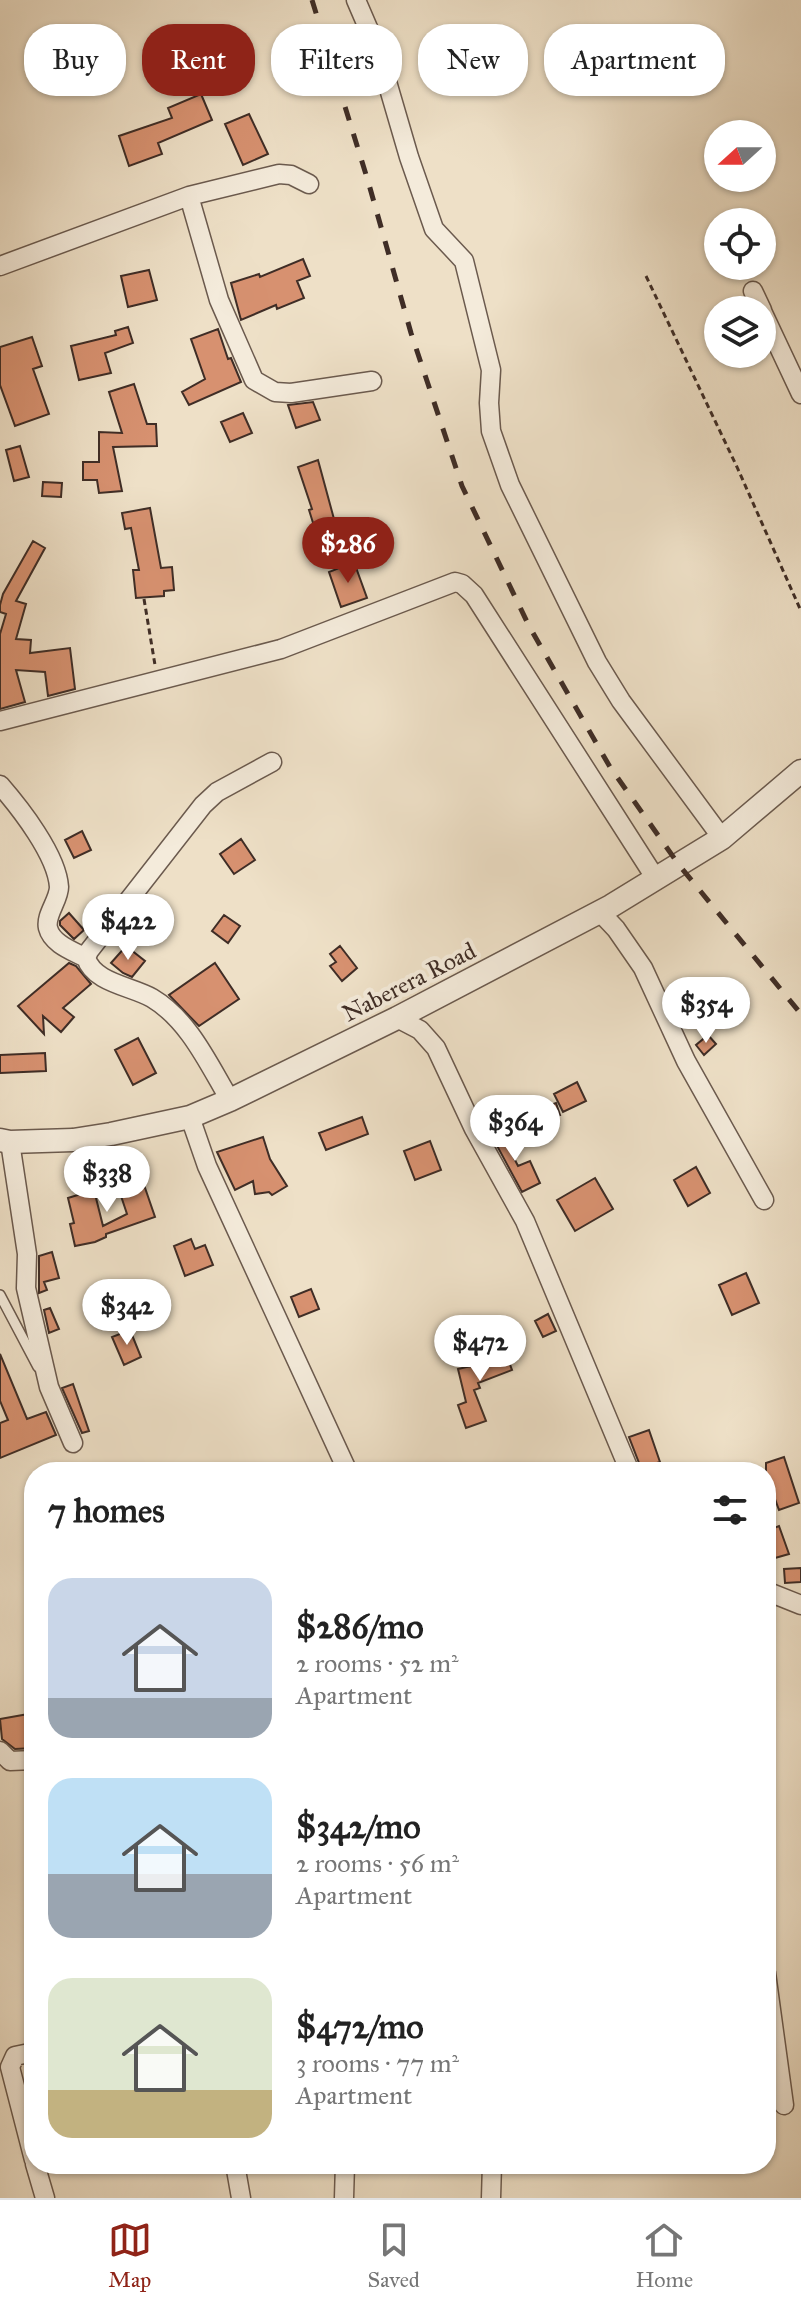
<!DOCTYPE html>
<html lang="en">
<head>
<meta charset="utf-8">
<style>
  body { margin:0; font-family:"IM FELL Great Primer",serif; background:#f6f6f6; color:#222; height:100vh; display:flex; flex-direction:column; font-size:30px; white-space:nowrap }
  * { box-sizing:border-box; margin:0 }
  p { font-size:26px; color:#767676 }
  .icon { flex:none; width:44px; height:44px; fill:none; stroke:currentColor; stroke-width:2; stroke-linecap:round; stroke-linejoin:round }
  .map { position:relative; flex:1; overflow:hidden }
  .details { position:absolute; left:24px; top:1462px; width:752px; height:712px; display:flex; flex-direction:column; background:#fff; border-radius:32px; box-shadow:0 2px 6px #0004 }
  .details>* { flex:none }
  .banner { position:absolute; left:24px; top:24px; width:754px; height:72px; display:flex; gap:16px }
  .needle { width:52px; rotate:249deg }
  .buttons { position:absolute; left:704px; top:120px; display:grid; gap:16px }
  .buttons a { display:grid; place-items:center; width:72px; height:72px; border-radius:50%; background:#fff; box-shadow:0 2px 6px #0004; font-size:40px }
  .price { position:absolute; translate:-50% -68px; padding:0 18px; border-radius:28px; background:#fff; color:#222; font-size:26px; line-height:52px; filter:drop-shadow(0 2px 4px #0008) }
  .price::after { content:''; position:absolute; left:50%; top:48px; width:24px; height:18px; margin-left:-12px; background:inherit; clip-path:polygon(0 0,100% 0,50% 100%) }
  .price.active { background:#8f2418; color:#fff }
  ul { padding:0; list-style:none }
  li { display:flex; align-items:center; gap:24px; height:200px; padding:0 24px }
  li span { display:grid; place-items:center; flex:none; width:224px; height:160px; border-radius:24px; color:#555 }
  li>.icon { margin-inline-start:auto }
  span .icon { width:96px; height:96px; fill:#fffc; stroke-width:1 }
  li b { font-size:34px }
  h2 { display:flex; justify-content:space-between; align-items:center; height:96px; padding:0 24px; font-size:34px }
  .pill { padding:0 28px; border-radius:32px; background:#fff; box-shadow:0 2px 6px #0004; font-size:28px; line-height:72px }
  .pill.active { background:#8f2418; color:#fff }
  .tabs { display:flex; justify-content:space-around; align-items:center; height:112px; border-top:2px solid #e0e0e0; background:#fff; font-size:22px; color:#767676 }
  .tabs a { display:grid; justify-items:center; gap:4px }
  .tabs .active { color:#8f2418 }
  .map>svg:first-child { display:block }
  .building { fill:#d79170; stroke:#3f2d26; stroke-width:2 }
  .lines { fill:none; stroke-linecap:round; stroke-linejoin:round }
  .service-casing { stroke:#6b5a4e; stroke-width:12 }
  .minor-casing { stroke:#6b5a4e; stroke-width:21 }
  .tertiary-casing { stroke:#6b5a4e; stroke-width:25 }
  .path { stroke:#3f2d26; stroke-width:3; stroke-dasharray:6 4; stroke-linecap:butt }
  .service { stroke:#f4ebdb; stroke-width:9 }
  .minor { stroke:#f4ebdb; stroke-width:18 }
  .tertiary { stroke:#f4ebdb; stroke-width:22 }
  .rail { stroke:#3f2d26; stroke-width:5; stroke-dasharray:14 14; stroke-linecap:butt }
  .labels { text-anchor:middle; stroke-width:8; stroke-linejoin:round; paint-order:stroke }
  .street-label { font-size:24px; fill:#3f2d26; stroke:#f4ebdb }
</style>
</head>
<body>
<div class="map">
<svg width="801" height="2198" viewBox="0 0 801 2198">
  <rect width="100%" height="100%" fill="#eee0c7"/>
  <filter id="stains"><feTurbulence type="fractalNoise" baseFrequency=".0025" numOctaves="4"/><feColorMatrix values="0 0 0 0 .2 0 0 0 0 .09 0 0 0 0 .02 0 0 0 .5 -.17"/></filter>
  <radialGradient id="worn" r=".72"><stop offset=".6" stop-color="#630" stop-opacity="0"/><stop offset="1" stop-color="#630" stop-opacity=".3"/></radialGradient>
  <path class="building" d="M201,94L212,120L158,143L162,154L129,166L119,136L172,118L168,108Z
    M249,114L268,154L243,165L225,124Z
    M303,259L310,276L297,281L304,298L277,309L276,305L241,320L231,283L259,274L260,277Z
    M149,270L157,300L128,307L121,276Z
    M128,327L133,343L105,353L111,373L79,380L71,346L116,335L115,331Z
    M218,329L228,359L231,358L241,382L189,405L182,392L205,379L191,339Z
    M32,337L42,366L33,369L49,414L15,426L0,385V347Z
    M134,384L147,424H156L157,446L113,447L122,491L99,493L97,480H83V462H99V432L122,433L109,392Z
    M313,402L320,420L296,428L288,405Z
    M243,413L252,433L230,442L221,422Z
    M20,446L29,477L14,481L6,450Z
    M318,460L334,519L314,526L309,510L312,509L298,467Z
    M43,482L62,483L61,497L42,496Z
    M150,508L161,568L172,567L174,590L164,591V596L136,598L133,570H139L131,528L125,529L122,513Z
    M33,541L45,548L16,601L26,604L16,639L31,640L30,653L70,648L75,689L48,696L45,672L16,670L25,702L0,709V634L6,614L0,612V605L3,594Z
    M354,562L367,598L341,607L329,572Z
    M82,831L91,850L74,858L65,840Z
    M241,839L255,860L234,874L220,854Z
    M69,913L84,930L74,939L60,925V921Z
    M224,915L240,926L228,943L212,931Z
    M126,946L145,961L132,977L123,973L111,963Z
    M340,946L357,968L342,981L330,966L336,962L330,954Z
    M69,963L76,966L91,984L63,1008L74,1017L61,1032L43,1016L44,1034L18,1006Z
    M215,963L239,999L199,1026L169,995Z
    M708,1035L716,1044L704,1055L696,1045Z
    M138,1038L156,1073L133,1085L115,1050Z
    M45,1053L46,1071L0,1073V1055Z
    M577,1082L586,1101L563,1112L554,1094Z
    M556,1103L560,1115L543,1120L539,1109Z
    M362,1117L368,1134L326,1150L319,1133Z
    M497,1124L518,1166L530,1161L540,1183L522,1192L488,1129Z
    M263,1137L270,1159L287,1186L272,1195L269,1192L255,1194L253,1181L235,1190L217,1152Z
    M430,1141L441,1170L415,1180L404,1151Z
    M696,1167L710,1193L688,1206L674,1180Z
    M595,1178L613,1209L575,1231L557,1200Z
    M143,1182L155,1217L106,1234V1237L95,1242L75,1246L70,1224L74,1223L68,1198L94,1190L103,1226L127,1214L119,1190Z
    M191,1239L195,1249L205,1245L213,1265L185,1276L174,1246Z
    M52,1252L59,1278L44,1282L47,1290L39,1293V1256Z
    M746,1273L759,1303L732,1315L719,1285Z
    M311,1289L319,1309L299,1317L291,1297Z
    M50,1308L59,1329L49,1333L44,1310Z
    M548,1314L556,1331L543,1337L535,1321Z
    M130,1330L141,1357L124,1365L112,1337Z
    M502,1343L512,1370L478,1383L480,1388L474,1390L486,1421L466,1428L458,1405L466,1402L458,1369L493,1361L488,1348Z
    M0,1354L27,1419L46,1412L56,1435L0,1458V1423L8,1420L0,1401Z
    M73,1384L89,1431L82,1433L62,1388Z
    M649,1430L660,1462L641,1468L629,1437Z
    M784,1457L799,1503L779,1510L772,1491L766,1494V1463Z
    M779,1526L789,1554L775,1558L766,1531Z
    M801,1568V1582L785,1583L784,1569Z
    M34,1713V1748L15,1749L2,1739L0,1719Z"/>
  <g class="lines">
    <g class="service-casing">
      <path id="service" d="M0,1295L38,1367"/>
    </g>
    <g class="minor-casing">
      <path id="minor" d="M356,0L378,51L409,157L434,229L464,261L491,370L489,403L491,431L510,485L597,662L621,701L722,838
        M189,196L219,300L254,380L275,392L291,393L372,381
        M0,266L189,196L279,174L291,175L309,184
        M753,291L762,310
        M762,311L801,394
        M0,721L281,649L455,582L462,584L474,595L656,879
        M0,785C20,808 57,855 59,887C59,900 45,915 48,928C52,944 73,951 86,958
        M600,912L616,929L643,968L686,1061L764,1200
        M397,1018L420,1030L436,1048L474,1129L525,1221L630,1472
        M230,1100C209,1065 189,1020 152,998C131,986 94,983 86,958L89,951L203,805L217,792L272,762
        M190,1117L207,1166L348,1472
        M10,1142L27,1254L26,1288L49,1387L73,1443
        M766,1591L801,1605
        M0,1751L10,1761L34,1760
        M766,1973L784,2105
        M34,2052L15,2056L10,2067L34,2160
        M35,2164L45,2198
        M235,2164L241,2198
        M344,2198L345,2164
        M491,2198L492,2164"/>
    </g>
    <g class="tertiary-casing">
      <path id="tertiary" d="M0,1140L10,1142L73,1140L111,1134L190,1117L230,1100L397,1018L611,906L722,838L801,771"/>
    </g>
    <path class="path" d="M646,276L737,467L801,611
      M144,599L155,665"/>
    <use href="#service" class="service"/>
    <use href="#minor" class="minor"/>
    <use href="#tertiary" class="tertiary"/>
    <path class="rail" d="M312,0L368,181L411,333L462,486L529,626L610,767L679,865L801,1014"/>
  </g>
  <g class="labels">
    <g class="street-label">
      <text transform="translate(409 982) rotate(-27)" y="8">Naberera Road</text>
    </g>
  </g>
  <rect width="100%" height="100%" filter="url(#stains)"/>
  <rect width="100%" height="100%" fill="url(#worn)"/>
</svg>
<div class="buttons">
<a><svg class="needle" viewBox="-14 -14 28 28"><path d="M0-13l5 13h-10z" fill="#e53935"/><path d="M0 13l5-13h-10z" fill="#767676"/></svg></a>
<a><svg class="icon" aria-label="locate" viewBox="0 0 24 24"><circle cx="12" cy="12" r="6"/><path d="M12 2v4M12 18v4M2 12h4M18 12h4"/></svg></a>
<a><svg class="icon" aria-label="layers" viewBox="0 0 24 24"><path d="M12 4l9 5-9 5-9-5zM3 14l9 5 9-5"/></svg></a>
</div>
<b class="price active" style="left:348px;top:585px">$286</b>
<b class="price" style="left:128px;top:962px">$422</b>
<b class="price" style="left:706px;top:1045px">$354</b>
<b class="price" style="left:515px;top:1163px">$364</b>
<b class="price" style="left:107px;top:1214px">$338</b>
<b class="price" style="left:127px;top:1347px">$342</b>
<b class="price" style="left:480px;top:1383px">$472</b>
<div class="banner">
<a class="pill">Buy</a>
<a class="pill active">Rent</a>
<a class="pill">Filters</a>
<a class="pill">New</a>
<a class="pill">Apartment</a>
</div>
<section class="details">
<h2>7 homes<svg class="icon" aria-label="filters" viewBox="0 0 24 24"><path d="M4 7h16M4 17h16"/><circle cx="9" cy="7" r="2"/><circle cx="15" cy="17" r="2"/></svg></h2>
<ul>
<li><span style="background:linear-gradient(#c9d6e8 75%,#9aa5b1 0)"><svg class="icon" aria-label="home" viewBox="0 0 24 24"><path d="M3 11l9-7 9 7M6 9v11h12V9"/></svg></span><div><b>$286/mo</b><p>2 rooms · 52 m²</p><p>Apartment</p></div></li>
<li><span style="background:linear-gradient(#bfe0f5 60%,#9aa5b1 0)"><svg class="icon" aria-label="home" viewBox="0 0 24 24"><path d="M3 11l9-7 9 7M6 9v11h12V9"/></svg></span><div><b>$342/mo</b><p>2 rooms · 56 m²</p><p>Apartment</p></div></li>
<li><span style="background:linear-gradient(#dfe7d0 70%,#c2b280 0)"><svg class="icon" aria-label="home" viewBox="0 0 24 24"><path d="M3 11l9-7 9 7M6 9v11h12V9"/></svg></span><div><b>$472/mo</b><p>3 rooms · 77 m²</p><p>Apartment</p></div></li>
</ul>
</section>
</div>
<nav class="tabs">
<a class="active"><svg class="icon" aria-label="map" viewBox="0 0 24 24"><path d="M3 6l6-2 6 2 6-2v14l-6 2-6-2-6 2zM9 4v14M15 6v14"/></svg>Map</a>
<a><svg class="icon" aria-label="saved" viewBox="0 0 24 24"><path d="M7 4h10v16l-5-4-5 4z"/></svg>Saved</a>
<a><svg class="icon" aria-label="home" viewBox="0 0 24 24"><path d="M3 11l9-7 9 7M6 9v11h12V9"/></svg>Home</a>
</nav>
</body>
</html>
